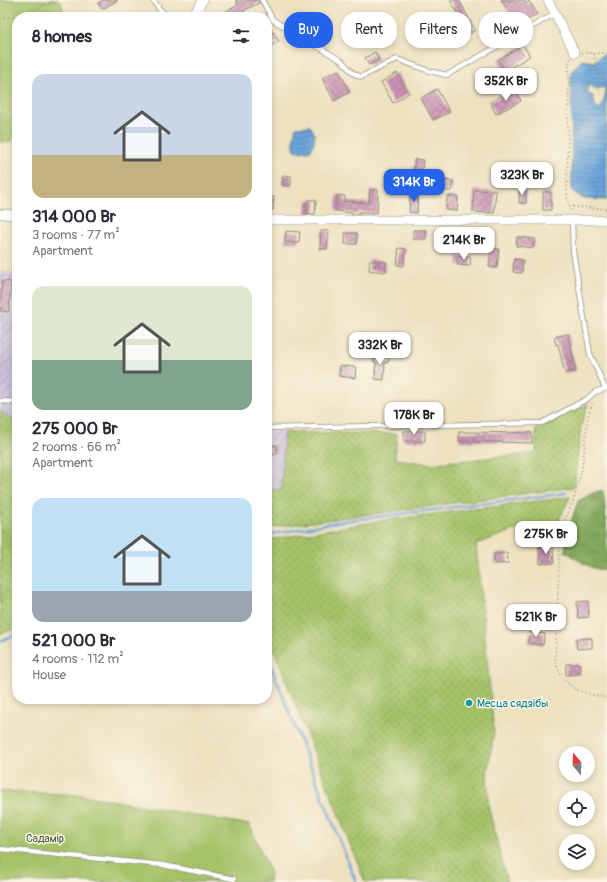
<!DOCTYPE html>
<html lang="en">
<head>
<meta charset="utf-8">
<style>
  body { margin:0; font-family:Pangolin,sans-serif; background:#f2f2f3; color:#2b2b33; height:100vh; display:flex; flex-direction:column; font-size:15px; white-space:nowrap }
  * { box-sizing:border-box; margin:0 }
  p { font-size:13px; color:#7c7c81 }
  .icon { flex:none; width:22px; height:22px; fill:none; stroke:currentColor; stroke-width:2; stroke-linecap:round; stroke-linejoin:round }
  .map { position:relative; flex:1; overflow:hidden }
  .side { position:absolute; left:12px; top:12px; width:260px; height:692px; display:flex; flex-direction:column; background:#fff; border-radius:16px; box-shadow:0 2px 6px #0003 }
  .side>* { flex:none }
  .top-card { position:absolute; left:284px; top:12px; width:263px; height:36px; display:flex; gap:8px }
  .needle { width:26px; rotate:341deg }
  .fabs { position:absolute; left:559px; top:746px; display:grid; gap:8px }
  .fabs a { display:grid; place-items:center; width:36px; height:36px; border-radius:50%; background:#fff; box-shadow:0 2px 6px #0003; font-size:20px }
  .price { position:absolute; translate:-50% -34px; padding:0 9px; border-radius:8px; background:#fff; color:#222; font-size:13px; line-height:26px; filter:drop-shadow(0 1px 2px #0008) }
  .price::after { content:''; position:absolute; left:50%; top:24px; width:12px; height:9px; margin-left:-6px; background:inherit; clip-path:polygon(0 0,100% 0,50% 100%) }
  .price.active { background:#2563eb; color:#fff }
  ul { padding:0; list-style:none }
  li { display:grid; align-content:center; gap:8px; height:212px; padding:0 20px }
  li span { display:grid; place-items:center; height:124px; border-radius:12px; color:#555 }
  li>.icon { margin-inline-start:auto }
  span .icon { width:72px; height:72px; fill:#fffc; stroke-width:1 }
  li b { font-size:17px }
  h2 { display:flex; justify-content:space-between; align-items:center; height:48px; padding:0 20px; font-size:17px }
  .pill { padding:0 14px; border-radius:16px; background:#fff; box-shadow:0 2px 6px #0003; font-size:14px; line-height:36px }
  .pill.active { background:#2563eb; color:#fff }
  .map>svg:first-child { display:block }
  .industrial { fill:url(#industrial-furrows) }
  .grass { fill:url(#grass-dots); stroke:#62804e }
  .forest { fill:url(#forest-crowns); stroke:#527248 }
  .garden { fill:#a5c269; stroke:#62804e }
  .water { fill:url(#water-rules); stroke:#457087; fill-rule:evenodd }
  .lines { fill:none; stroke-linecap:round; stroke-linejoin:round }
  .stream { stroke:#6ba4da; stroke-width:2.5 }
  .building { fill:url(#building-cross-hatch) }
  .service-casing { stroke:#868f7a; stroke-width:6 }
  .minor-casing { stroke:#868f7a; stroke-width:10 }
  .path { stroke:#868f7a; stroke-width:1.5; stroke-dasharray:1 3; stroke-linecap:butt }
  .service { stroke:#fff; stroke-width:4.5 }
  .minor { stroke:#fff; stroke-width:9 }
  .culture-dot { fill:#0f9aa8; stroke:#fcf5e5; stroke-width:1.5 }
  .labels { text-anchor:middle; stroke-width:3; stroke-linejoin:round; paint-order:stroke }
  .culture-label { font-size:11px; fill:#0d838f; stroke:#fcf5e5; text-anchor:start }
  .park-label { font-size:11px; fill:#405e41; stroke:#fcf5e5 }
</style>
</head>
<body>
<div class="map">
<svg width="607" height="882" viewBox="0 0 607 882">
  <defs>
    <pattern id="industrial-furrows" width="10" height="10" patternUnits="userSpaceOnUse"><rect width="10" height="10" fill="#c8bfd8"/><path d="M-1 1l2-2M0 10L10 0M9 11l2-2" fill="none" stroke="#a29cb0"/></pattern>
    <pattern id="grass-dots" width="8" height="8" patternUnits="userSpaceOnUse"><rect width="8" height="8" fill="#a5c269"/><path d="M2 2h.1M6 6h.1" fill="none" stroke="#869f57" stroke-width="1.8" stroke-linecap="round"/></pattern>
    <pattern id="forest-crowns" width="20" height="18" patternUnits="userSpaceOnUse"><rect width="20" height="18" fill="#84a85d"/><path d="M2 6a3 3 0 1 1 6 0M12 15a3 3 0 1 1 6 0" fill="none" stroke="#6b8a4e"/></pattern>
    <pattern id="water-rules" width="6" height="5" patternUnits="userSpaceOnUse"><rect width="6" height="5" fill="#6ba4da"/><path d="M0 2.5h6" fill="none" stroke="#5787b2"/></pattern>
    <pattern id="building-cross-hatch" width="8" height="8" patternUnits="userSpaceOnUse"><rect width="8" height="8" fill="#cb92b4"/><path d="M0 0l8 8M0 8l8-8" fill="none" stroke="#a47893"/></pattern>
  </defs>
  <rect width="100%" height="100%" fill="#fcf5e5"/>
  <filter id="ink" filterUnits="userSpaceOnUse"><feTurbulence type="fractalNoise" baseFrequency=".025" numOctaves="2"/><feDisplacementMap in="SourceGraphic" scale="8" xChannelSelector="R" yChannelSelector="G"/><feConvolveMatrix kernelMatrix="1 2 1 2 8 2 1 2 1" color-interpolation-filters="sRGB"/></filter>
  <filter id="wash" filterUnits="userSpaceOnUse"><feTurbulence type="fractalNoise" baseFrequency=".012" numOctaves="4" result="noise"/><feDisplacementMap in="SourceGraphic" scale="16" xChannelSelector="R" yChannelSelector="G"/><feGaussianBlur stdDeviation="0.9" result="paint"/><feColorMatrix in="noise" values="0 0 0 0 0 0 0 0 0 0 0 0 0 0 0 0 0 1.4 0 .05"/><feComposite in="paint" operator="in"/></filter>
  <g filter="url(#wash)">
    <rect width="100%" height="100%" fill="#ede1bf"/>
    <path class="industrial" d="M0,272L17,273V423L0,411Z
      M267,431L284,432L282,490L267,489Z"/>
    <path class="grass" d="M588,404L581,426L574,487L267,528V489L282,490L284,432L397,434L395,459L429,464L536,453V428L556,420Z
      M0,411L17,423V628L0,634Z
      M570,497L557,524L523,527L476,544L494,732L487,775L489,810L507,882H365L267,632V540L380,521Z"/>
    <path class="forest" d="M602,490C607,500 607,554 607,569C592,572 577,559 565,551L567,534L578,501L593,493Z"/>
    <path class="garden" d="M0,0H59L63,8L60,17H17V125L10,142H0Z
      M0,791L82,795L250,825L270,873L269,882H0Z"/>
    <path class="water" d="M602,55H607V200L584,199L572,191L571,72L582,60L594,62ZM590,85L593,88H600L604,87L606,91L602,107L599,108L595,106L593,96L587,93V88Z
      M310,126C317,133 315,142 311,150L302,152L295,150C292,142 294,135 296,127Z"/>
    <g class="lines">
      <path class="stream" d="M267,535L337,522L566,493
        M0,641L17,634
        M267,656L356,882"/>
    </g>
    <g id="blocks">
      <path class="building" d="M103,0H118L102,9L98,3Z
        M236,0H258L259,3L243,11L246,17H216L238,5Z
        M450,0H459L475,30L470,33Z
        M501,0H524L526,4L529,1L537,14L512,29L504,17L510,13Z
        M374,18L379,27L353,41L349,33Z
        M273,32L279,41L267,48V36Z
        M523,45L530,56L505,71L498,60Z
        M375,52L379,60L369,65L365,58Z
        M338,70L350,92L334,101L322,78Z
        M397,73L409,93L393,103L381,82Z
        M437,89L450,112L433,120L421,98Z
        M515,89L521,101L496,114L490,102Z
        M415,159L423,160L421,178L413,177Z
        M548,168V183L532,184L531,169Z
        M283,175L291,176V186L282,185Z
        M439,180L453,181L452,191L439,190Z
        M370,190H378L377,213L359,212V214H351L352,213L336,211L337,195L345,196L344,201L369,203Z
        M474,190L496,191L494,213L473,212Z
        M519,190H526V203H519Z
        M543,192H551V210H543Z
        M410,194H418L417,213L409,212Z
        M447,196L458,197L457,211L446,210Z
        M267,197H274L273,210H267Z
        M307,200H316L315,214H306Z
        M413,230H426V239H413Z
        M286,231L300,232L299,243L285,242Z
        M321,231H329L327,249H320Z
        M449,231H455L454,248L448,247Z
        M345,233H357V244H345Z
        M473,237H484L483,246L473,245Z
        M517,237L535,239L533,248L516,246Z
        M399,248L406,249L404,266L397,265Z
        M491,248L499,249L497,268L489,267Z
        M458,256L471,257L470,266L457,265Z
        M514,259L523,260L522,273L513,272Z
        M370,260L386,262L385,272L369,270Z
        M2,281L11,282L9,312L0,311Z
        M568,334L576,371L565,373L558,344L556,345L554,337Z
        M374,355L389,356L388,363L385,362L384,380L375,379L376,362H374Z
        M340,366L356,367L355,378L339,376Z
        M404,431H425V441H404Z
        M459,432L532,433V443L459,441Z
        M277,445V454H267V446Z
        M553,546L554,563L540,564L539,547Z
        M507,553L508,563L495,564L494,554Z
        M588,601L589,617L578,618L577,602Z
        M530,632L545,634L543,645L528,643Z
        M592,638V648L577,649L576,639Z
        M566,664H580V674L566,675Z"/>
    </g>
  </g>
  <g filter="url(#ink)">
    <use href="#blocks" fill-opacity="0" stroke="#868f7a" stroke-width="1"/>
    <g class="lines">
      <g class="service-casing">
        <path id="service" d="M153,0L160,10L172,17
          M262,0L273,20L342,61L353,73L361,77L397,59L429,71L447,75L556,13
          M572,220L573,251L590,354L605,388
          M0,401L17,402
          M267,428L542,423L587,399L595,392L607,388
          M0,849L163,865L234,879"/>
      </g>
      <g class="minor-casing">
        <path id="minor" d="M548,0L575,53
          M192,17L203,0
          M0,214L17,215
          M267,220H607"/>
      </g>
      <path class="path" d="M0,17H17
        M19,17L56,0
        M582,53H607
        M594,54L600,93
        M571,59L569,60L567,196L571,212
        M569,206L607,209
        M592,403L588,417L582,469L574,499L564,523L560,543L555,662C566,690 579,692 607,698"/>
      <use href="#service" class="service"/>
      <use href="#minor" class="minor"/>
    </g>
  </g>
  <circle class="culture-dot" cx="469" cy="703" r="4"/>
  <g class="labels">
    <g class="culture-label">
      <text x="477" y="707">Месца сядзібы</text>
    </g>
    <g class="park-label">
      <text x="45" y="842">Садамір</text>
    </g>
  </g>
</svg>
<div class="fabs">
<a><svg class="needle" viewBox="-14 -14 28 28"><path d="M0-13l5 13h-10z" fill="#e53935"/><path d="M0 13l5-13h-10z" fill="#7c7c81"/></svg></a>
<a><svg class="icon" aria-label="locate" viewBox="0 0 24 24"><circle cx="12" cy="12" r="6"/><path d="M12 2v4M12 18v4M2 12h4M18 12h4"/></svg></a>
<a><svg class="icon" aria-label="layers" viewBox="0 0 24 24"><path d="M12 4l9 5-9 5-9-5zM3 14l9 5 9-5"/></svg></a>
</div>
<b class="price" style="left:506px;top:102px">352K Br</b>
<b class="price" style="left:522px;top:196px">323K Br</b>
<b class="price active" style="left:414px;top:203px">314K Br</b>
<b class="price" style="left:464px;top:261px">214K Br</b>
<b class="price" style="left:380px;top:366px">332K Br</b>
<b class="price" style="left:414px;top:436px">178K Br</b>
<b class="price" style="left:546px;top:555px">275K Br</b>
<b class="price" style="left:536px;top:638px">521K Br</b>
<div class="top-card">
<a class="pill active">Buy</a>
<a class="pill">Rent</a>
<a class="pill">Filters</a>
<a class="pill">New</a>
</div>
<section class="side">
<h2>8 homes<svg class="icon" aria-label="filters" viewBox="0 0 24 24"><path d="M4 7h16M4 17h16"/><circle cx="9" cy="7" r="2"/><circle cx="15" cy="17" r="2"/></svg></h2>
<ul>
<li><span style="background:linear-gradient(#c9d6e8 65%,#c2b280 0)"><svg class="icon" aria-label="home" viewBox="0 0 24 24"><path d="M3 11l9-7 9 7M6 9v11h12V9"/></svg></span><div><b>314 000 Br</b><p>3 rooms · 77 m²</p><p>Apartment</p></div></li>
<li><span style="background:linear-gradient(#dfe7d0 60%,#7fa58c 0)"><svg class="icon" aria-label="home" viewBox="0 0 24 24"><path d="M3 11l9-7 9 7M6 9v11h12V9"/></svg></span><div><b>275 000 Br</b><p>2 rooms · 66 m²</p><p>Apartment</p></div></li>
<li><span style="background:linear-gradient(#bfe0f5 75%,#9aa5b1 0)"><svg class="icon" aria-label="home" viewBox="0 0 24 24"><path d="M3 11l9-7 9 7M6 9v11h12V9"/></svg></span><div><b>521 000 Br</b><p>4 rooms · 112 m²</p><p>House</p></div></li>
</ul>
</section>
</div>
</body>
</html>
